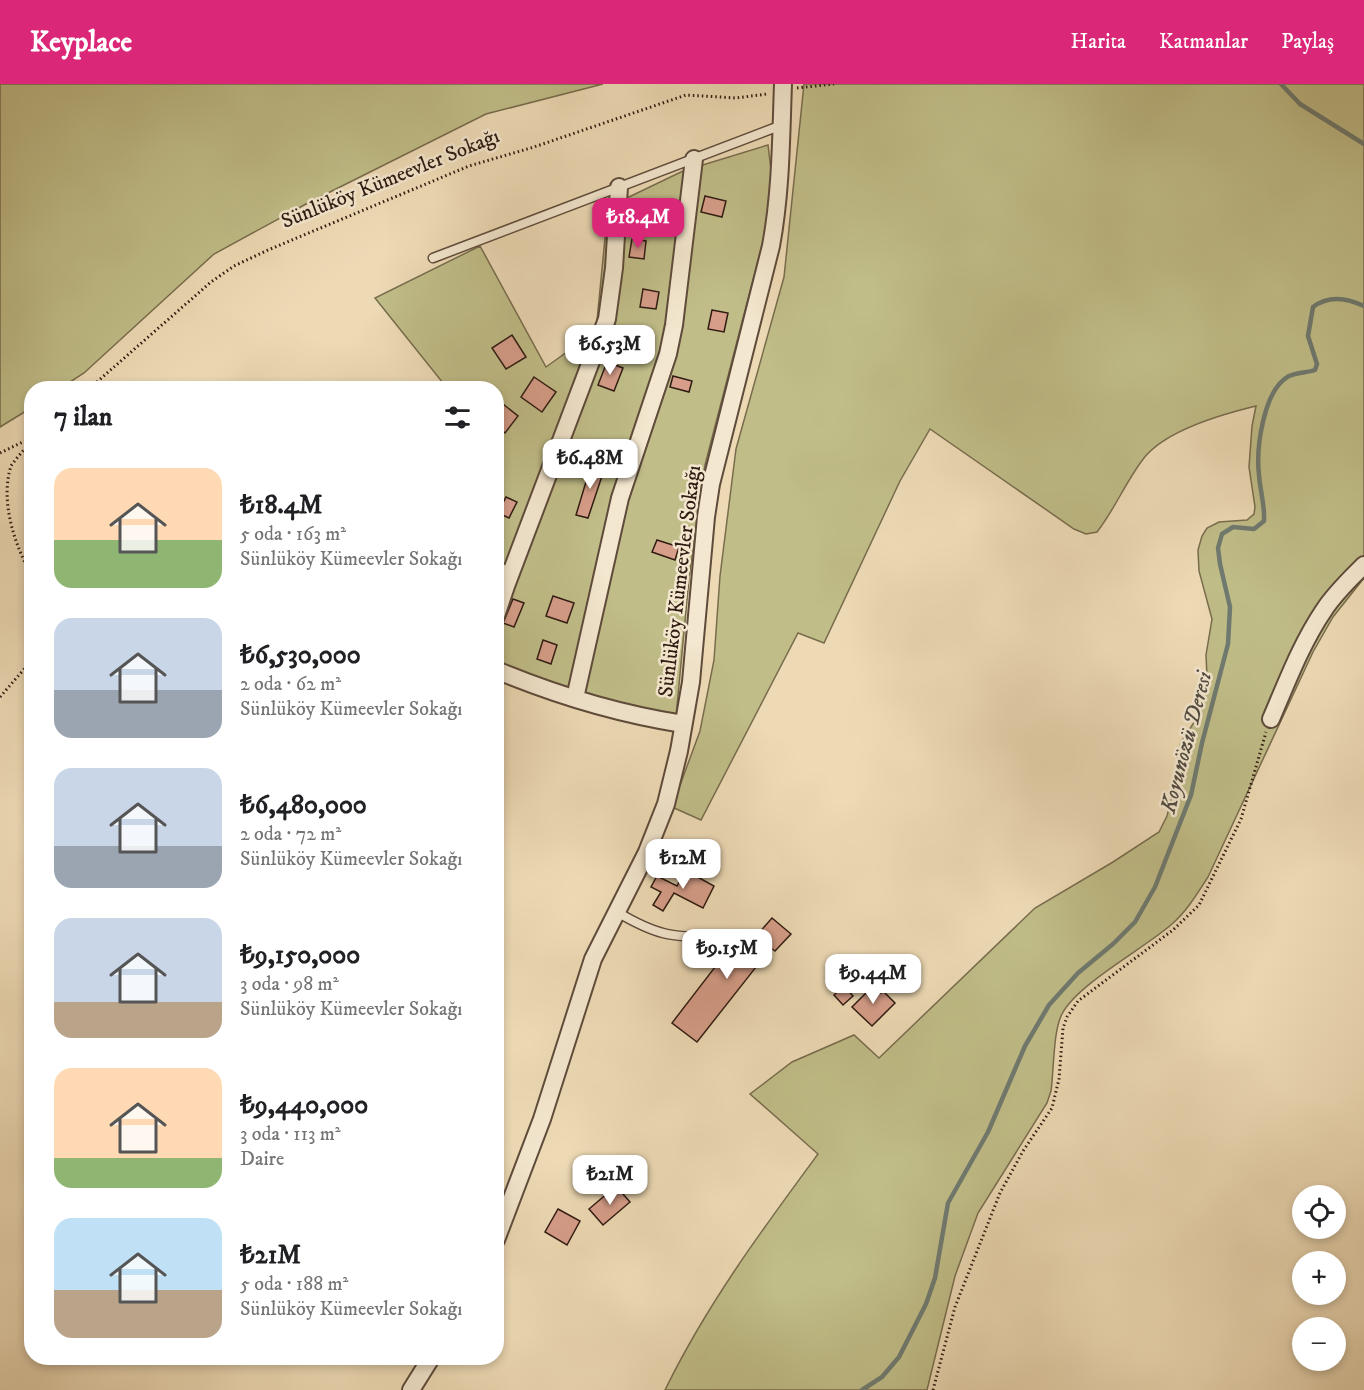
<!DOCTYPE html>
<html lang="tr">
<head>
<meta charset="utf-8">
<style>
  body { margin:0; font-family:"IM FELL DW Pica",serif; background:#f2f2f2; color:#202124; height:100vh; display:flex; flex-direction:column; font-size:22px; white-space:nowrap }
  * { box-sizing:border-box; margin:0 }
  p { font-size:20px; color:#757577 }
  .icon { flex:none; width:33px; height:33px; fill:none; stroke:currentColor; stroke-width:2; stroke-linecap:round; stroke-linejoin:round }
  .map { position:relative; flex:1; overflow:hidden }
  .panel { position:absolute; left:24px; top:297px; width:480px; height:984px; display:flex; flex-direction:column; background:#fff; border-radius:24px; box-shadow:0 3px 9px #0003 }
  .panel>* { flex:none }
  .tools { position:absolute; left:1292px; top:1101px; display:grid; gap:12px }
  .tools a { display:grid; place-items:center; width:54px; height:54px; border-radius:50%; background:#fff; box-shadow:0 3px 9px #0003; font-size:30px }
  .price { position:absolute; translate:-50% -51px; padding:0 14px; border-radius:12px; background:#fff; color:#222; font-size:20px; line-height:39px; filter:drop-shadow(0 2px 3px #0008) }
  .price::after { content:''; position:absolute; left:50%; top:36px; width:18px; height:14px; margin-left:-9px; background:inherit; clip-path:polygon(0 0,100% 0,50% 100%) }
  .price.current { background:#db2777; color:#fff }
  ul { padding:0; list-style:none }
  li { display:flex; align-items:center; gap:18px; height:150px; padding:0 30px }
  li span { display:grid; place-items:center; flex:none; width:168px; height:120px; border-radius:18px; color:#555 }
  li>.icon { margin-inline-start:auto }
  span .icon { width:72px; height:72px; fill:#fffc; stroke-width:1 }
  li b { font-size:26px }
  h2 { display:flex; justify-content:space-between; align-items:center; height:72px; padding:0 30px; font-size:26px }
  header { display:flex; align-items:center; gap:36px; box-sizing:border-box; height:84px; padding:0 30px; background:#db2777; color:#fff }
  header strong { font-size:28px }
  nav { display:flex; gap:33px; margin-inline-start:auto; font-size:21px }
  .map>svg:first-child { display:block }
  .green { fill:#c0bd88; stroke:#786c4d; stroke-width:1.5 }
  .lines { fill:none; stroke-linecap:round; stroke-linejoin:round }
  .stream { stroke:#6f7a70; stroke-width:4.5 }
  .building { fill:#d79e8a; stroke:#301b12; stroke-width:1.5 }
  .service-casing { stroke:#5f4b3b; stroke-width:11 }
  .minor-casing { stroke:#5f4b3b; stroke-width:20 }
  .path { stroke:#301b12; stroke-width:3; stroke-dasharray:1.5 3; stroke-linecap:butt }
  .service { stroke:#f3e7cf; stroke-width:8 }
  .minor { stroke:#f3e7cf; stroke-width:16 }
  .labels { text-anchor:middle; stroke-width:5; stroke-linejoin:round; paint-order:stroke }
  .street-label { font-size:21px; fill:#301b12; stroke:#f3e7cf }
  .water-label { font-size:22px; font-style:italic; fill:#504b41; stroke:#f3e7cf }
</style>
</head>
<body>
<header>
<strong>Keyplace</strong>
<nav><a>Harita</a><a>Katmanlar</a><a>Paylaş</a></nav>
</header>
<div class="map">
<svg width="1364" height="1306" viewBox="0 0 1364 1306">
  <rect width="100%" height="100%" fill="#eddab5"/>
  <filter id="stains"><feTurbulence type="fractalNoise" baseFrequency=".00333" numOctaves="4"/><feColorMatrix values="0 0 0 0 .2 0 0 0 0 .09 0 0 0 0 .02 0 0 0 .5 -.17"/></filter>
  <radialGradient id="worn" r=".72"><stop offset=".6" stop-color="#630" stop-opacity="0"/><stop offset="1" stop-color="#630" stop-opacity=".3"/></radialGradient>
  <path class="green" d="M0,0H603L486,30L306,120L214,170L84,289L61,304H32L31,324L0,343Z
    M804,0H1364V494L1333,533L1313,568L1208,793C1197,810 1187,827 1172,840C1145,864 1077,900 1062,930C1053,947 1054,986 1051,1007L1047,1019L978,1129L955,1192L927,1306H665C707,1220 762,1146 818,1070L750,1010L792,978L854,951L879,974L1035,824L1113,778L1159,748L1167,732L1177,694V672L1181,658L1199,631L1203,619L1207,592L1206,571L1212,535L1199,487L1198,466L1202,452L1207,444L1219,438L1247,436L1254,430L1255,423L1249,383L1252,342L1256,322C1223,330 1166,346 1144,374C1126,397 1115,425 1097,448L1086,450L1074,445L930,345L900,397L824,559L798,549L701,736L672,723L700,647L714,576L720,492L736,365L784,193Z
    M768,61L773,102L768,138L705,381L689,495L676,633L585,611L497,581L496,304H447L375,214L480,162L546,283L596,247L608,123L683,87Z"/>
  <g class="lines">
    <path class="stream" d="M1281,0L1300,20L1364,60
      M862,1306L882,1293L899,1273L926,1220L935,1194L948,1119L988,1048L1025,962L1049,921L1078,889L1113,860L1135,838L1155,803L1191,711L1202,659L1228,560L1230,523L1220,480L1218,464L1222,450L1233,443L1254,445L1264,437C1265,421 1260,406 1259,391C1256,365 1263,306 1289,292C1297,288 1307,289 1315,286L1317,280L1308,252L1313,223C1329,211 1346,214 1364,222"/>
  </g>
  <path class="building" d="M705,112L726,117L722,133L701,128Z
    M632,155L646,157L644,175L629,173Z
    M643,205L659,208L656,225L640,223Z
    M712,226L728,229L724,248L708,245Z
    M512,251L526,273L506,285L492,264Z
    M607,278L623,284L614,307L598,301Z
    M673,292L692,297L689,308L670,303Z
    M534,293L556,308L542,328L521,313Z
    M503,320L518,332L505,349L496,341V329Z
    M592,378L605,383L588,434L576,431Z
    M506,413L517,418L509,434L498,429Z
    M657,456L679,463L675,476L652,468Z
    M553,512L574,519L567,539L546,532Z
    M513,515L524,519L514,543L503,539Z
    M543,556L557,561L551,580L537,575Z
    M685,786L714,802L703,824L674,809L663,827L653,821L661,808L651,803L657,792L677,802Z
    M772,834L791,850L775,867L771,864L697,958L672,939L735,857L745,865Z
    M844,902L853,912L843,921L834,911Z
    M873,902L881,909L883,907L895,919L872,942L852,923Z
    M616,1102L630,1118L603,1141L589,1125Z
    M558,1125L580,1137L567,1161L545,1148Z"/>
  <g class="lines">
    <g class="service-casing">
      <path id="service" d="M433,174L782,41
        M496,482L511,488
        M617,828C656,851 670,853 716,854"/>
    </g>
    <g class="minor-casing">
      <path id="minor" d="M496,532L506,502L607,235L614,184L619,103
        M496,586C556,611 619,630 683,640
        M575,614L620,414L668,270L674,241L694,75
        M1271,635C1287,598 1301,560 1324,526C1335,509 1350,495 1364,481
        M496,1156L542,1035L593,875L647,768L666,720L679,667L691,598L706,433L711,400L771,162C781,108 781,55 783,0
        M411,1306L431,1274"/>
    </g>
    <path class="path" d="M797,4L834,0
      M90,304L211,198L234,182L268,166L469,82L534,63L686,11L736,14L767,10
      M32,356C25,365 17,373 11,382C0,417 14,460 32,492
      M0,369L31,354
      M0,613L32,576
      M933,1306L955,1223L1000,1109L1023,1067L1052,1024L1059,995L1063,944L1067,933L1078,917L1173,846L1199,821L1241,735L1266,648"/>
    <use href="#service" class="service"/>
    <use href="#minor" class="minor"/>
  </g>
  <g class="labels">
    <g class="street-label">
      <text transform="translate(390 94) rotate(-22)" y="7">Sünlüköy Kümeevler Sokağı</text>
      <text transform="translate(679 497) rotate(-83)" y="7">Sünlüköy Kümeevler Sokağı</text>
    </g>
    <g class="water-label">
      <text transform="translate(1185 658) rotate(-75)" y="8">Koyunözü Deresi</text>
    </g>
  </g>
  <rect width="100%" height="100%" filter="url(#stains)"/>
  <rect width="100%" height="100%" fill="url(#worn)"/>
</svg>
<div class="tools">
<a><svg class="icon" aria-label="locate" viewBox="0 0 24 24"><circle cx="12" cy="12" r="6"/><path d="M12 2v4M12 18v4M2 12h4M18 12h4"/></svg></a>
<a>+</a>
<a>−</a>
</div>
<b class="price current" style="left:638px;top:165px">₺18.4M</b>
<b class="price" style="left:610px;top:292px">₺6.53M</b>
<b class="price" style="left:590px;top:406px">₺6.48M</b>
<b class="price" style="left:683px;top:806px">₺12M</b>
<b class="price" style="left:727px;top:896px">₺9.15M</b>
<b class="price" style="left:873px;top:921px">₺9.44M</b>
<b class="price" style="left:610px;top:1122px">₺21M</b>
<section class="panel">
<h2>7 ilan<svg class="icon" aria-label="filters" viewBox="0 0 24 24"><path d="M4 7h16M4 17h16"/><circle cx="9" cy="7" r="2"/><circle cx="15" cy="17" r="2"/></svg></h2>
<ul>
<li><span style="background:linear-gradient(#ffd9b3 60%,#8fb573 0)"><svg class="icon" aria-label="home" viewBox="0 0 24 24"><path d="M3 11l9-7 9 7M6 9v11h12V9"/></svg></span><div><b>₺18.4M</b><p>5 oda · 163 m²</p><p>Sünlüköy Kümeevler Sokağı</p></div></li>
<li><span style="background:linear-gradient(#c9d6e8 60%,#9aa5b1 0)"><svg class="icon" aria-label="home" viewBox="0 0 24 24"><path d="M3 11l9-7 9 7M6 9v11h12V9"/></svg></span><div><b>₺6,530,000</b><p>2 oda · 62 m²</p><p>Sünlüköy Kümeevler Sokağı</p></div></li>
<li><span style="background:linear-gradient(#c9d6e8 65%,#9aa5b1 0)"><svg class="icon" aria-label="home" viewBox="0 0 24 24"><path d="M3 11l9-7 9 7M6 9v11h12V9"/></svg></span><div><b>₺6,480,000</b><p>2 oda · 72 m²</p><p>Sünlüköy Kümeevler Sokağı</p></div></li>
<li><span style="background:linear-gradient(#c9d6e8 70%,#b9a48a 0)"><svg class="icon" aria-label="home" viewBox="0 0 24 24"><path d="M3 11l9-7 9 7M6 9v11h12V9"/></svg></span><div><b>₺9,150,000</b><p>3 oda · 98 m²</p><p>Sünlüköy Kümeevler Sokağı</p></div></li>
<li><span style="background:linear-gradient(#ffd9b3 75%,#8fb573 0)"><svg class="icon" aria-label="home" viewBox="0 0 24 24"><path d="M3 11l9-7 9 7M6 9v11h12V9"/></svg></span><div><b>₺9,440,000</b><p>3 oda · 113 m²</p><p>Daire</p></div></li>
<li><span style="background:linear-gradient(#bfe0f5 60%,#b9a48a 0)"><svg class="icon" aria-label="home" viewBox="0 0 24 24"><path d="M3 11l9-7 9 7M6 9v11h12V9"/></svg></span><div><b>₺21M</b><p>5 oda · 188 m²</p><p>Sünlüköy Kümeevler Sokağı</p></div></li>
</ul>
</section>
</div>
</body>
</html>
